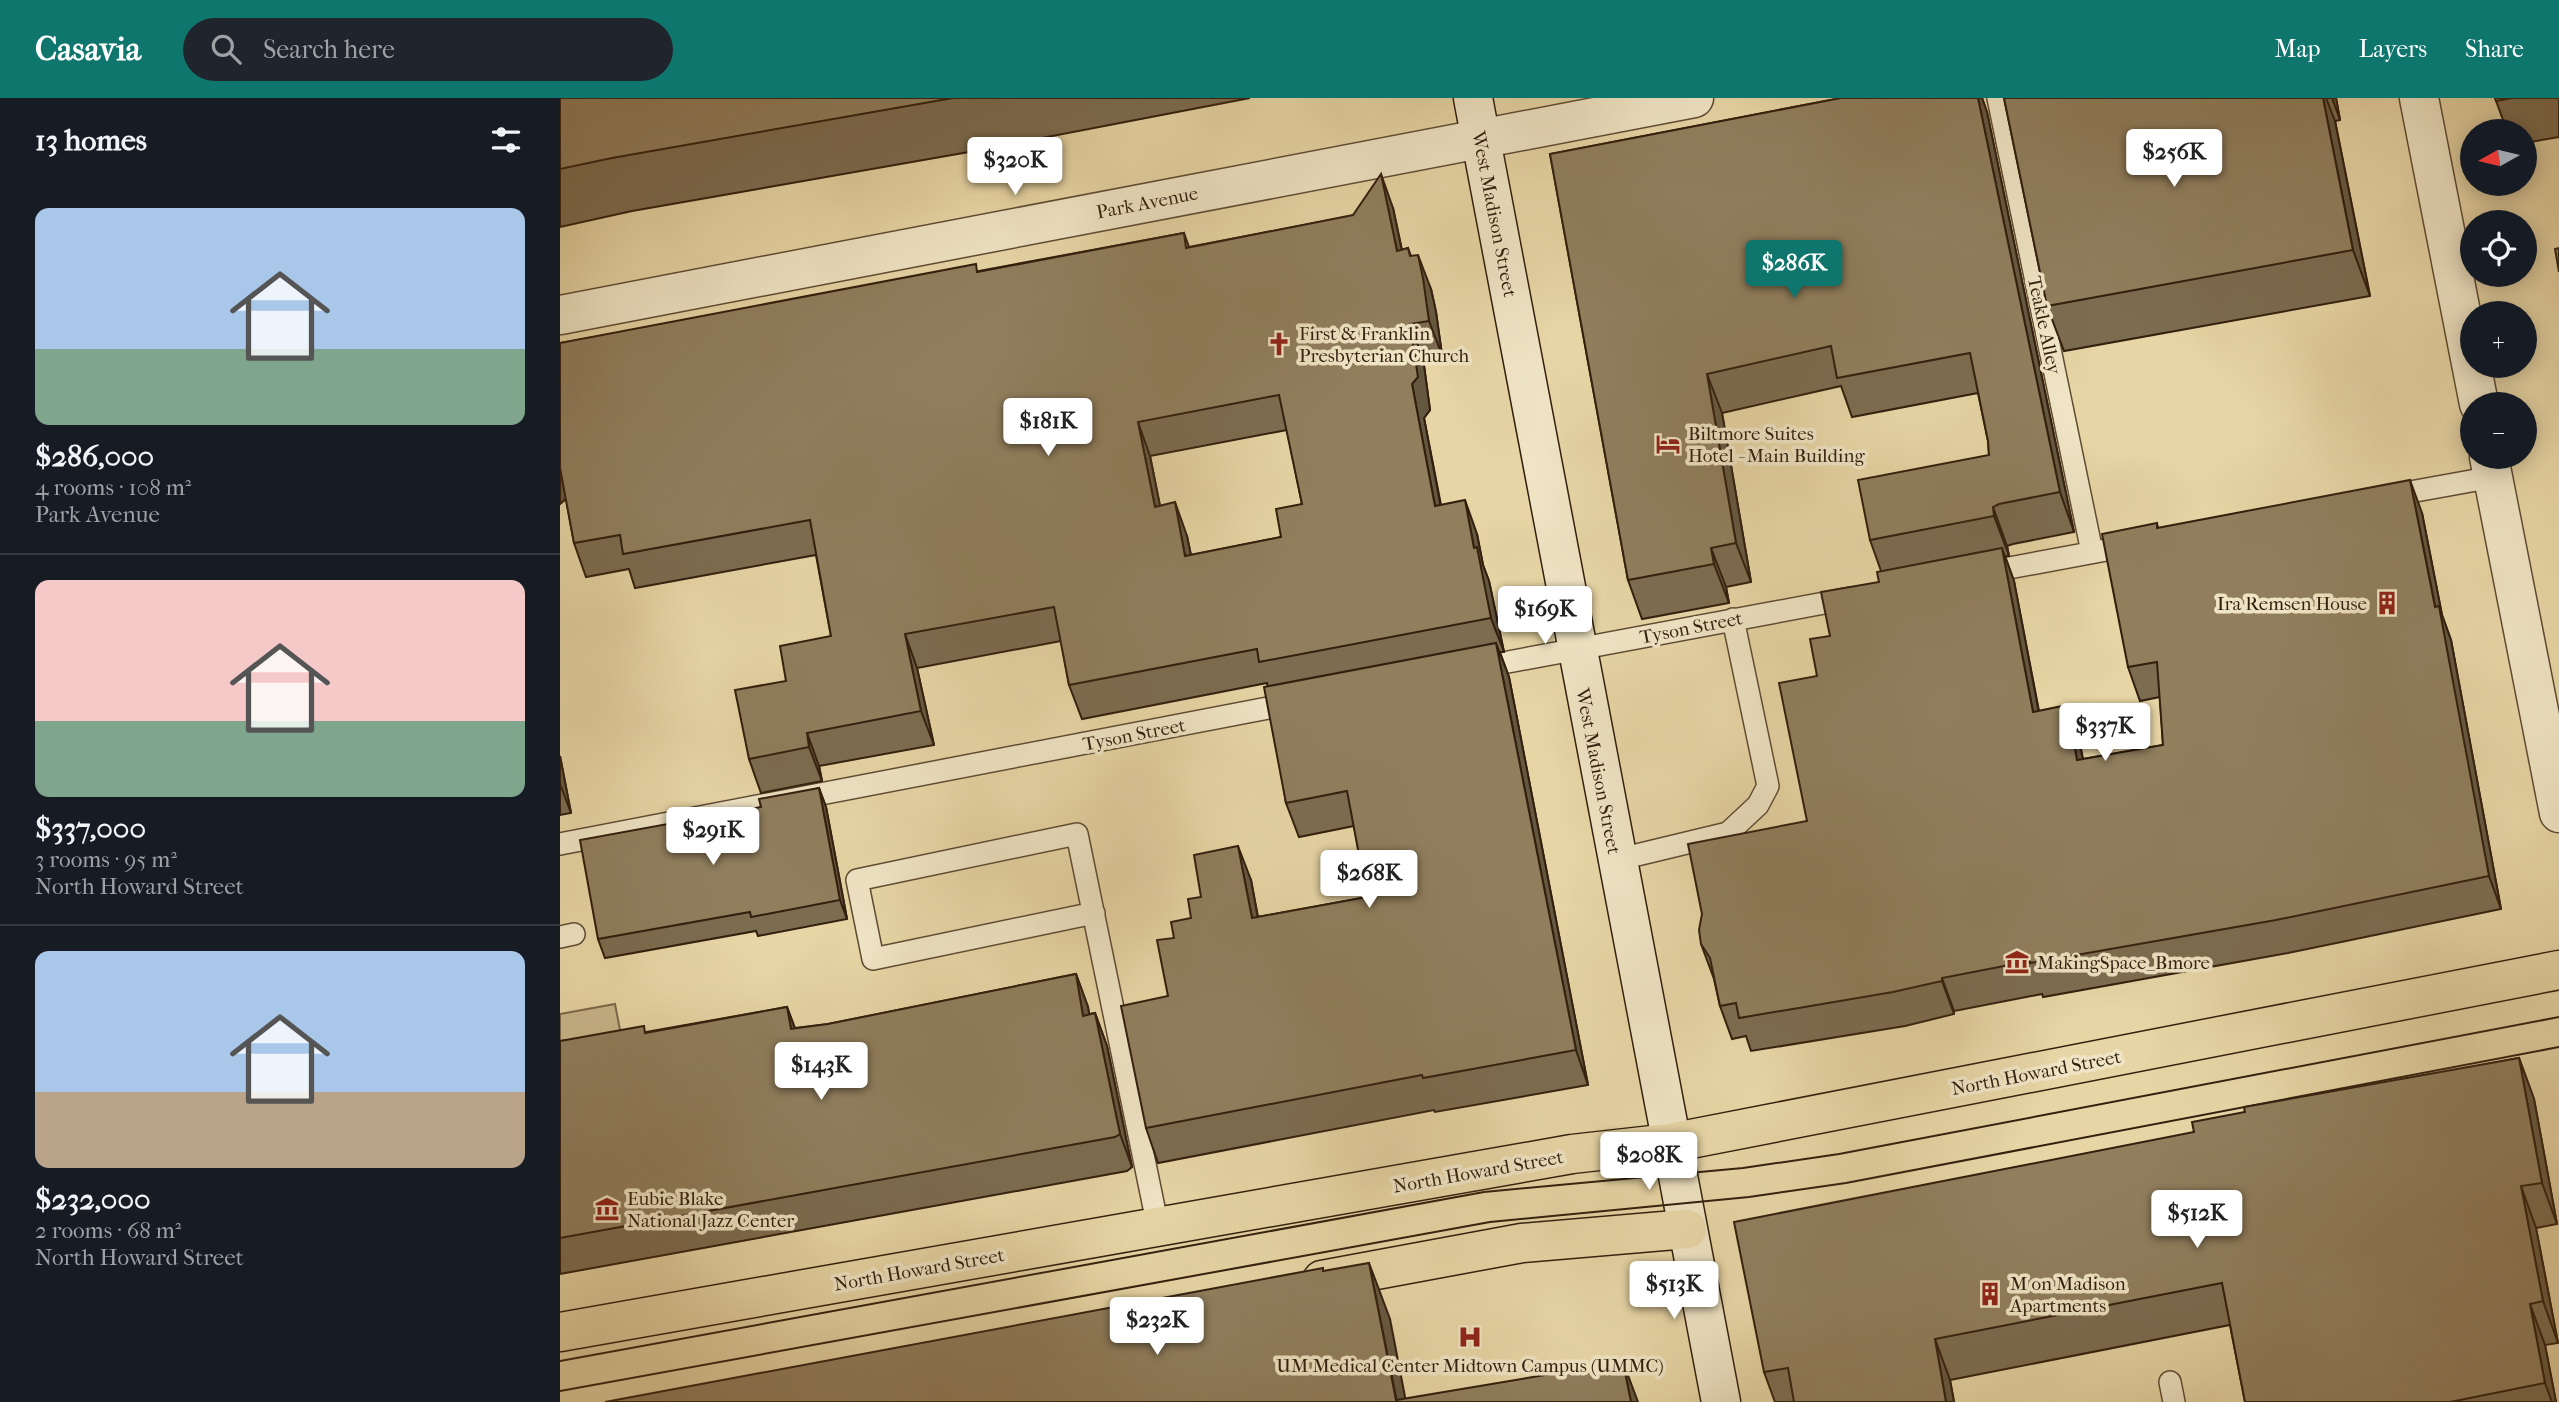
<!DOCTYPE html>
<html lang="en">
<head>
<meta charset="utf-8">
<style>
  body { margin:0; font-family:"IM FELL French Canon",serif; background:#20242c; color:#f1f3f6; height:100vh; display:flex; flex-direction:column; font-size:26px; white-space:nowrap }
  * { box-sizing:border-box; margin:0 }
  p { font-size:23px; color:#9ea1a6 }
  .icon { flex:none; width:38px; height:38px; fill:none; stroke:currentColor; stroke-width:2; stroke-linecap:round; stroke-linejoin:round }
  .map { position:relative; flex:1; overflow:hidden }
  .side { display:flex; flex-direction:column; background:#171b24; width:560px }
  .side>* { flex:none }
  .needle { width:46px; rotate:262deg }
  .tools { position:absolute; left:1900px; top:21px; display:grid; gap:14px }
  .tools a { display:grid; place-items:center; width:77px; height:77px; border-radius:50%; background:#171b24; box-shadow:0 4px 18px #0003; font-size:35px }
  .price { position:absolute; translate:-50% -60px; padding:0 16px; border-radius:7px; background:#fff; color:#222; font-size:23px; line-height:46px; filter:drop-shadow(0 2px 4px #0008) }
  .price::after { content:''; position:absolute; left:50%; top:42px; width:21px; height:16px; margin-left:-10px; background:inherit; clip-path:polygon(0 0,100% 0,50% 100%) }
  .price.on { background:#0f766e; color:#fff }
  ul { padding:0; list-style:none }
  li { display:grid; align-content:center; gap:14px; height:371px; padding:0 35px }
  li+li { border-top:2px solid #363941 }
  li span { display:grid; place-items:center; height:217px; border-radius:14px; color:#555 }
  li>.icon { margin-inline-start:auto }
  span .icon { width:126px; height:126px; fill:#fffc; stroke-width:1 }
  li b { font-size:30px }
  h2 { display:flex; justify-content:space-between; align-items:center; height:84px; padding:0 35px; font-size:30px }
  header { display:flex; align-items:center; gap:42px; box-sizing:border-box; height:98px; padding:0 35px; background:#0f766e; color:#fff }
  header strong { font-size:33px }
  nav { display:flex; gap:38px; margin-inline-start:auto; font-size:24px }
  .search { width:490px; height:63px; background:#20242c; display:flex; align-items:center; gap:18px; box-sizing:border-box; padding:0 24px; border-radius:38px; color:#9ea1a6; font-size:26px }
  main { display:flex; flex:1; min-height:0 }
  .map>svg:first-child { display:block }
  .green { fill:#c8b68b; stroke:#7d6a4c; stroke-width:2 }
  .lines { fill:none; stroke-linecap:round; stroke-linejoin:round }
  .service-casing { stroke:#5f4c34; stroke-width:24 }
  .tertiary-casing { stroke:#5f4c34; stroke-width:41 }
  .secondary-casing { stroke:#321f0e; stroke-width:41 }
  .primary-casing { stroke:#321f0e; stroke-width:41 }
  .service { stroke:#efe4c4; stroke-width:21 }
  .tertiary { stroke:#efe4c4; stroke-width:38 }
  .secondary { stroke:#efe4c4; stroke-width:38 }
  .primary { stroke:#e7d5a5; stroke-width:38 }
  .tram { stroke:#321f0e; stroke-width:2 }
  .wall { fill:#7c6c50; stroke:#321f0e; stroke-width:2; fill-rule:evenodd }
  .shaded-wall { fill:#655841; stroke:#321f0e; stroke-width:2 }
  .building { fill:#907e5d; stroke:#321f0e; stroke-width:2; fill-rule:evenodd }
  .labels { text-anchor:middle; stroke-width:7; stroke-linejoin:round; paint-order:stroke }
  .street-label { font-size:19px; fill:#321f0e; stroke:#efe4c4 }
  .poi-label { font-size:19px; fill:#321f0e; stroke:#efe4c4; text-anchor:start }
</style>
</head>
<body>
<header>
<strong>Casavia</strong>
<div class="search"><svg class="icon" aria-label="search" viewBox="0 0 24 24"><circle cx="10" cy="10" r="6"/><path d="M15 15l6 6"/></svg>Search here</div>
<nav><a>Map</a><a>Layers</a><a>Share</a></nav>
</header>
<main>
<section class="side">
<h2>13 homes<svg class="icon" aria-label="filters" viewBox="0 0 24 24"><path d="M4 7h16M4 17h16"/><circle cx="9" cy="7" r="2"/><circle cx="15" cy="17" r="2"/></svg></h2>
<ul>
<li><span style="background:linear-gradient(#a9c7e8 65%,#7fa58c 0)"><svg class="icon" aria-label="home" viewBox="0 0 24 24"><path d="M3 11l9-7 9 7M6 9v11h12V9"/></svg></span><div><b>$286,000</b><p>4 rooms · 108 m²</p><p>Park Avenue</p></div></li>
<li><span style="background:linear-gradient(#f6c9c9 65%,#7fa58c 0)"><svg class="icon" aria-label="home" viewBox="0 0 24 24"><path d="M3 11l9-7 9 7M6 9v11h12V9"/></svg></span><div><b>$337,000</b><p>3 rooms · 95 m²</p><p>North Howard Street</p></div></li>
<li><span style="background:linear-gradient(#a9c7e8 65%,#b9a48a 0)"><svg class="icon" aria-label="home" viewBox="0 0 24 24"><path d="M3 11l9-7 9 7M6 9v11h12V9"/></svg></span><div><b>$232,000</b><p>2 rooms · 68 m²</p><p>North Howard Street</p></div></li>
</ul>
</section>
<div class="map">
<svg width="1999" height="1304" viewBox="0 0 1999 1304">
  <rect width="100%" height="100%" fill="#e7d5a5"/>
  <filter id="stains"><feTurbulence type="fractalNoise" baseFrequency=".00286" numOctaves="4"/><feColorMatrix values="0 0 0 0 .2 0 0 0 0 .09 0 0 0 0 .02 0 0 0 .5 -.17"/></filter>
  <radialGradient id="worn" r=".72"><stop offset=".6" stop-color="#630" stop-opacity="0"/><stop offset="1" stop-color="#630" stop-opacity=".3"/></radialGradient>
  <path class="green" d="M55,906L83,1051L0,1027V916Z"/>
  <g class="lines">
    <g class="service-casing">
      <path id="service" d="M1438,0L1532,454
        M1828,398L1933,379
        M1422,475L1573,447
        M916,570L1291,500
        M0,746L734,605
        M1056,762L1168,735L1198,707L1208,688L1173,521
        M534,815L313,861L297,782L517,736L598,1129
        M0,839L14,836
        M1610,1284L1614,1304"/>
    </g>
    <g class="tertiary-casing">
      <path id="tertiary" d="M1859,0L1919,306
        M0,217L1134,0
        M1929,359L1999,715"/>
    </g>
    <g class="secondary-casing">
      <path id="secondary" d="M913,0L1161,1304"/>
    </g>
    <g class="primary-casing">
      <path id="primary" d="M762,1182L962,1145L1127,1131
        M0,1234L1012,1056L1110,1045L1999,872"/>
    </g>
    <use href="#service" class="service"/>
    <use href="#tertiary" class="tertiary"/>
    <use href="#secondary" class="secondary"/>
    <use href="#primary" class="primary"/>
    <path class="tram" d="M0,1263L924,1094L1183,1070L1279,1056L1999,919
      M0,1293L930,1124L1189,1099L1286,1085L1999,949"/>
  </g>
  <path class="wall" d="M0,0H690L409,54L72,113L0,129Z
    M1281,0H1422L1427,14L1514,434L1453,446L1447,448L1449,458H1445L1454,483L1479,613L1519,641L1523,661L1603,647L1600,599L1580,603L1568,569L1597,425L1598,430L1862,415L1882,517L1891,542L1941,811L1728,855L1483,899L1482,896L1394,913V916L1345,928L1191,953L1186,938L1172,941L1160,908L1154,881L1141,846L1247,723L1257,578L1270,538L1319,484L1321,473L1310,442L1429,357L1428,343L1418,295L1292,319L1281,288L1162,315L1191,484L1166,489L1169,505L1082,521L1068,482L990,56Z
    M1444,0H1776L1780,22L1775,23L1810,198L1504,253L1487,208Z
    M1935,0H1999V39L1965,45V33H1947Z
    M833,110L842,152L848,150L851,158L871,191L876,214L882,257L863,260L870,312L864,320L881,407L917,436L923,467L929,483L944,554H940L949,579L1028,987L875,1014L874,1012L598,1065L586,1030L608,898L614,840L631,820L641,799L691,782L698,819L807,799L794,728L739,739L726,705L707,585L522,621L509,587L501,543L357,570L374,647L259,668L262,683L201,695L189,661L226,583L271,538L256,457L75,490L69,471L26,479L14,445L6,401L0,406V245L419,173L624,135L629,149ZM727,332L742,406L721,439L631,457L627,438L600,408L590,358Z
    M0,658L11,715L0,717Z
    M259,690L266,709L287,821L198,838L196,833L45,860L38,841L201,709Z
    M516,876L528,909L529,916L535,915L547,948L572,1069L567,1073L0,1176V943L86,934L227,909L235,930L268,926Z
    M1959,960L1974,1001L1997,1126L1976,1130L1998,1245L1985,1247L1996,1304H1685L1670,1227L1390,1282L1394,1304H1215L1204,1274L1634,1034L1685,1014Z"/>
  <path class="shaded-wall" d="M1418,0H1422L1427,14L1514,434L1500,394Z
    M1763,0H1766L1775,23L1810,198L1793,152Z
    M1772,0H1776L1780,22Z
    M821,76L833,110L849,187L837,153Z
    M858,157L871,191L876,214L882,257L869,223Z
    M850,226L863,260L870,312L864,320L887,442L875,408L852,286Z
    M1147,276L1162,315L1191,484L1176,445Z
    M578,324L590,358L607,443L595,409Z
    M0,366L11,396L0,406Z
    M1850,382L1862,415L1882,517L1891,542L1941,811L1929,778Z
    M905,402L917,436L923,467L929,483L944,554L931,520L914,450Z
    M615,404L627,438L638,492L625,458Z
    M1433,409L1447,448L1449,458L1434,418Z
    M1151,450L1166,489L1169,505L1154,466Z
    M1442,450L1454,483L1485,647L1473,614Z
    M345,536L357,570L374,647L361,613Z
    M936,545L949,579L1028,987L1016,952Z
    M1507,607L1519,641L1529,695L1517,662Z
    M247,635L259,668L262,683L249,649Z
    M0,658L11,715L0,686Z
    M259,690L266,709L287,821L280,802Z
    M678,748L691,782L704,854L692,820Z
    M516,876L528,909L535,951L523,918Z
    M1382,880L1394,913V916L1382,883Z
    M227,909L239,942L231,931Z
    M535,915L547,948L572,1069L560,1036Z
    M1959,960L1974,1001L1997,1126L1982,1085Z
    M1961,1088L1976,1130L1998,1245L1983,1203Z
    M809,1165L830,1221L846,1304H837Z
    M1970,1206L1985,1247L1996,1304H1992L1985,1285Z
    M1375,1241L1390,1282L1394,1304H1386Z
    M1063,1264L1078,1304H1071Z"/>
  <path class="building" d="M0,0H393L52,60L0,71Z
    M1281,0H1418L1500,394L1439,406L1433,409L1434,418L1310,442L1298,382L1429,357L1428,343L1410,255L1277,280L1271,248L1147,276L1176,445L1151,450L1154,466L1068,482L990,56Z
    M1444,0H1763L1793,152L1487,208Z
    M1935,0H1952L1936,3Z
    M821,76L837,153L848,150L850,158L858,157L863,180L869,223L850,226L858,279L852,286L875,408L905,402L914,450L917,449L931,520L699,564L697,551L509,587L494,509L345,536L361,613L247,635L249,649L189,661L175,592L226,583L220,548L271,538L250,422L63,456L60,437L14,445L0,370V245L416,166L417,174L624,135L626,150L793,117ZM719,297L742,406L716,411L721,439L625,458L615,404L595,409L578,324Z
    M1999,150V174L1995,151Z
    M1850,382L1875,509L1879,508L1929,778L1716,822L1470,865V863L1382,880V883L1333,894L1179,920L1176,905L1160,908L1150,860L1141,846L1139,832L1142,816L1128,746L1247,723L1219,585L1257,578L1250,541L1270,538L1261,494L1319,484L1317,474L1442,450L1473,614L1507,607L1517,662L1603,647L1597,564L1568,569L1542,436L1597,425V430Z
    M936,545L1016,952L863,980L862,977L586,1030L561,908L608,898L597,842L614,840L611,824L631,820L628,801L641,799L634,757L678,748L692,820L807,799L787,693L726,705L704,589Z
    M259,690L280,802L191,819L190,814L38,841L20,742L201,709L199,701Z
    M516,876L523,918L535,915L560,1036L555,1039L0,1140V943L84,928L85,935L227,909L231,931L268,926Z
    M1959,960L1982,1085L1961,1088L1983,1203L1970,1206L1985,1285L1890,1304H1685L1662,1185L1375,1241L1386,1304H1234L1228,1270L1204,1274L1174,1124L1634,1034L1632,1024L1685,1014L1684,1009Z
    M809,1165L836,1302L1063,1264L1071,1304H45L763,1170V1173Z"/>
  <defs>
    <g id="church-bare" transform="scale(1.89)"><path d="M-1.2-6h2.4v3.5h3.3v2.4h-3.3V6h-2.4V-.1h-3.3v-2.4h3.3Z" fill="#8f2418" stroke="#efe4c4" stroke-width="2.5" paint-order="stroke"/></g>
    <g id="hotel-bare" transform="scale(1.89)"><path d="M-6-4.5h1.5V1H6V5H4.5V3h-9V5H-6ZM-4 0a1.8 1.8 0 1 1 3.6 0ZM.5 0V-2.5h3Q6-2.5 6 0Z" fill="#8f2418" stroke="#efe4c4" stroke-width="2.5" paint-order="stroke"/></g>
    <g id="building-bare" transform="scale(1.89)"><path d="M-4-6H4V6H1V3H-1V6H-4ZM-2.5-4.3h1.7v1.8h-1.7ZM.8-4.3h1.7v1.8H.8ZM-2.5-1h1.7V.8h-1.7ZM.8-1h1.7V.8H.8Z" fill="#8f2418" stroke="#efe4c4" stroke-width="2.5" paint-order="stroke"/></g>
    <g id="museum-bare" transform="scale(1.89)"><path d="M0-6L6-3V-2H-6V-3ZM-5-1h2V3h-2ZM-1-1h2V3h-2ZM3-1h2V3H3ZM-6 4H6V6H-6Z" fill="#8f2418" stroke="#efe4c4" stroke-width="2.5" paint-order="stroke"/></g>
    <g id="hospital-bare" transform="scale(1.89)"><path d="M-5-5h3v3.5h4V-5h3V5h-3V1.5h-4V5h-3Z" fill="#8f2418" stroke="#efe4c4" stroke-width="2.5" paint-order="stroke"/></g>
  </defs>
  <g fill-rule="evenodd">
    <use href="#church-bare" x="719" y="246"/>
    <use href="#hotel-bare" x="1108" y="346"/>
    <use href="#building-bare" x="1827" y="505"/>
    <use href="#museum-bare" x="1457" y="864"/>
    <use href="#museum-bare" x="47" y="1111"/>
    <use href="#building-bare" x="1430" y="1196"/>
    <use href="#hospital-bare" x="910" y="1239"/>
  </g>
  <g class="labels">
    <g class="street-label">
      <text transform="translate(587 104) rotate(-11)" y="7">Park Avenue</text>
      <text transform="translate(935 116) rotate(79)" y="7">West Madison Street</text>
      <text transform="translate(1485 227) rotate(78)" y="7">Teakle Alley</text>
      <text transform="translate(1131 529) rotate(-11)" y="7">Tyson Street</text>
      <text transform="translate(574 636) rotate(-11)" y="7">Tyson Street</text>
      <text transform="translate(1039 673) rotate(79)" y="7">West Madison Street</text>
      <text transform="translate(1476 974) rotate(-11)" y="7">North Howard Street</text>
      <text transform="translate(918 1073) rotate(-10)" y="7">North Howard Street</text>
      <text transform="translate(359 1171) rotate(-10)" y="7">North Howard Street</text>
    </g>
    <g class="poi-label">
      <text x="739" y="242">First &amp; Franklin<tspan x="739" dy="22">Presbyterian Church</tspan></text>
      <text x="1128" y="342">Biltmore Suites<tspan x="1128" dy="22">Hotel - Main Building</tspan></text>
      <text x="1807" y="512" text-anchor="end">Ira Remsen House</text>
      <text x="1477" y="871">MakingSpace_Bmore</text>
      <text x="67" y="1107">Eubie Blake<tspan x="67" dy="22">National Jazz Center</tspan></text>
      <text x="1450" y="1192">M on Madison<tspan x="1450" dy="22">Apartments</tspan></text>
      <text x="910" y="1274" text-anchor="middle">UM Medical Center Midtown Campus (UMMC)</text>
    </g>
  </g>
  <rect width="100%" height="100%" filter="url(#stains)"/>
  <rect width="100%" height="100%" fill="url(#worn)"/>
</svg>
<div class="tools">
<a><svg class="needle" viewBox="-14 -14 28 28"><path d="M0-13l5 13h-10z" fill="#e53935"/><path d="M0 13l5-13h-10z" fill="#9ea1a6"/></svg></a>
<a><svg class="icon" aria-label="locate" viewBox="0 0 24 24"><circle cx="12" cy="12" r="6"/><path d="M12 2v4M12 18v4M2 12h4M18 12h4"/></svg></a>
<a>+</a>
<a>−</a>
</div>
<b class="price" style="left:1614px;top:91px">$256K</b>
<b class="price" style="left:455px;top:99px">$320K</b>
<b class="price on" style="left:1234px;top:202px">$286K</b>
<b class="price" style="left:488px;top:360px">$181K</b>
<b class="price" style="left:985px;top:548px">$169K</b>
<b class="price" style="left:1545px;top:665px">$337K</b>
<b class="price" style="left:153px;top:769px">$291K</b>
<b class="price" style="left:809px;top:812px">$268K</b>
<b class="price" style="left:261px;top:1004px">$143K</b>
<b class="price" style="left:1089px;top:1094px">$208K</b>
<b class="price" style="left:1637px;top:1152px">$512K</b>
<b class="price" style="left:1114px;top:1223px">$513K</b>
<b class="price" style="left:597px;top:1259px">$232K</b>
</div>
</main>
</body>
</html>
